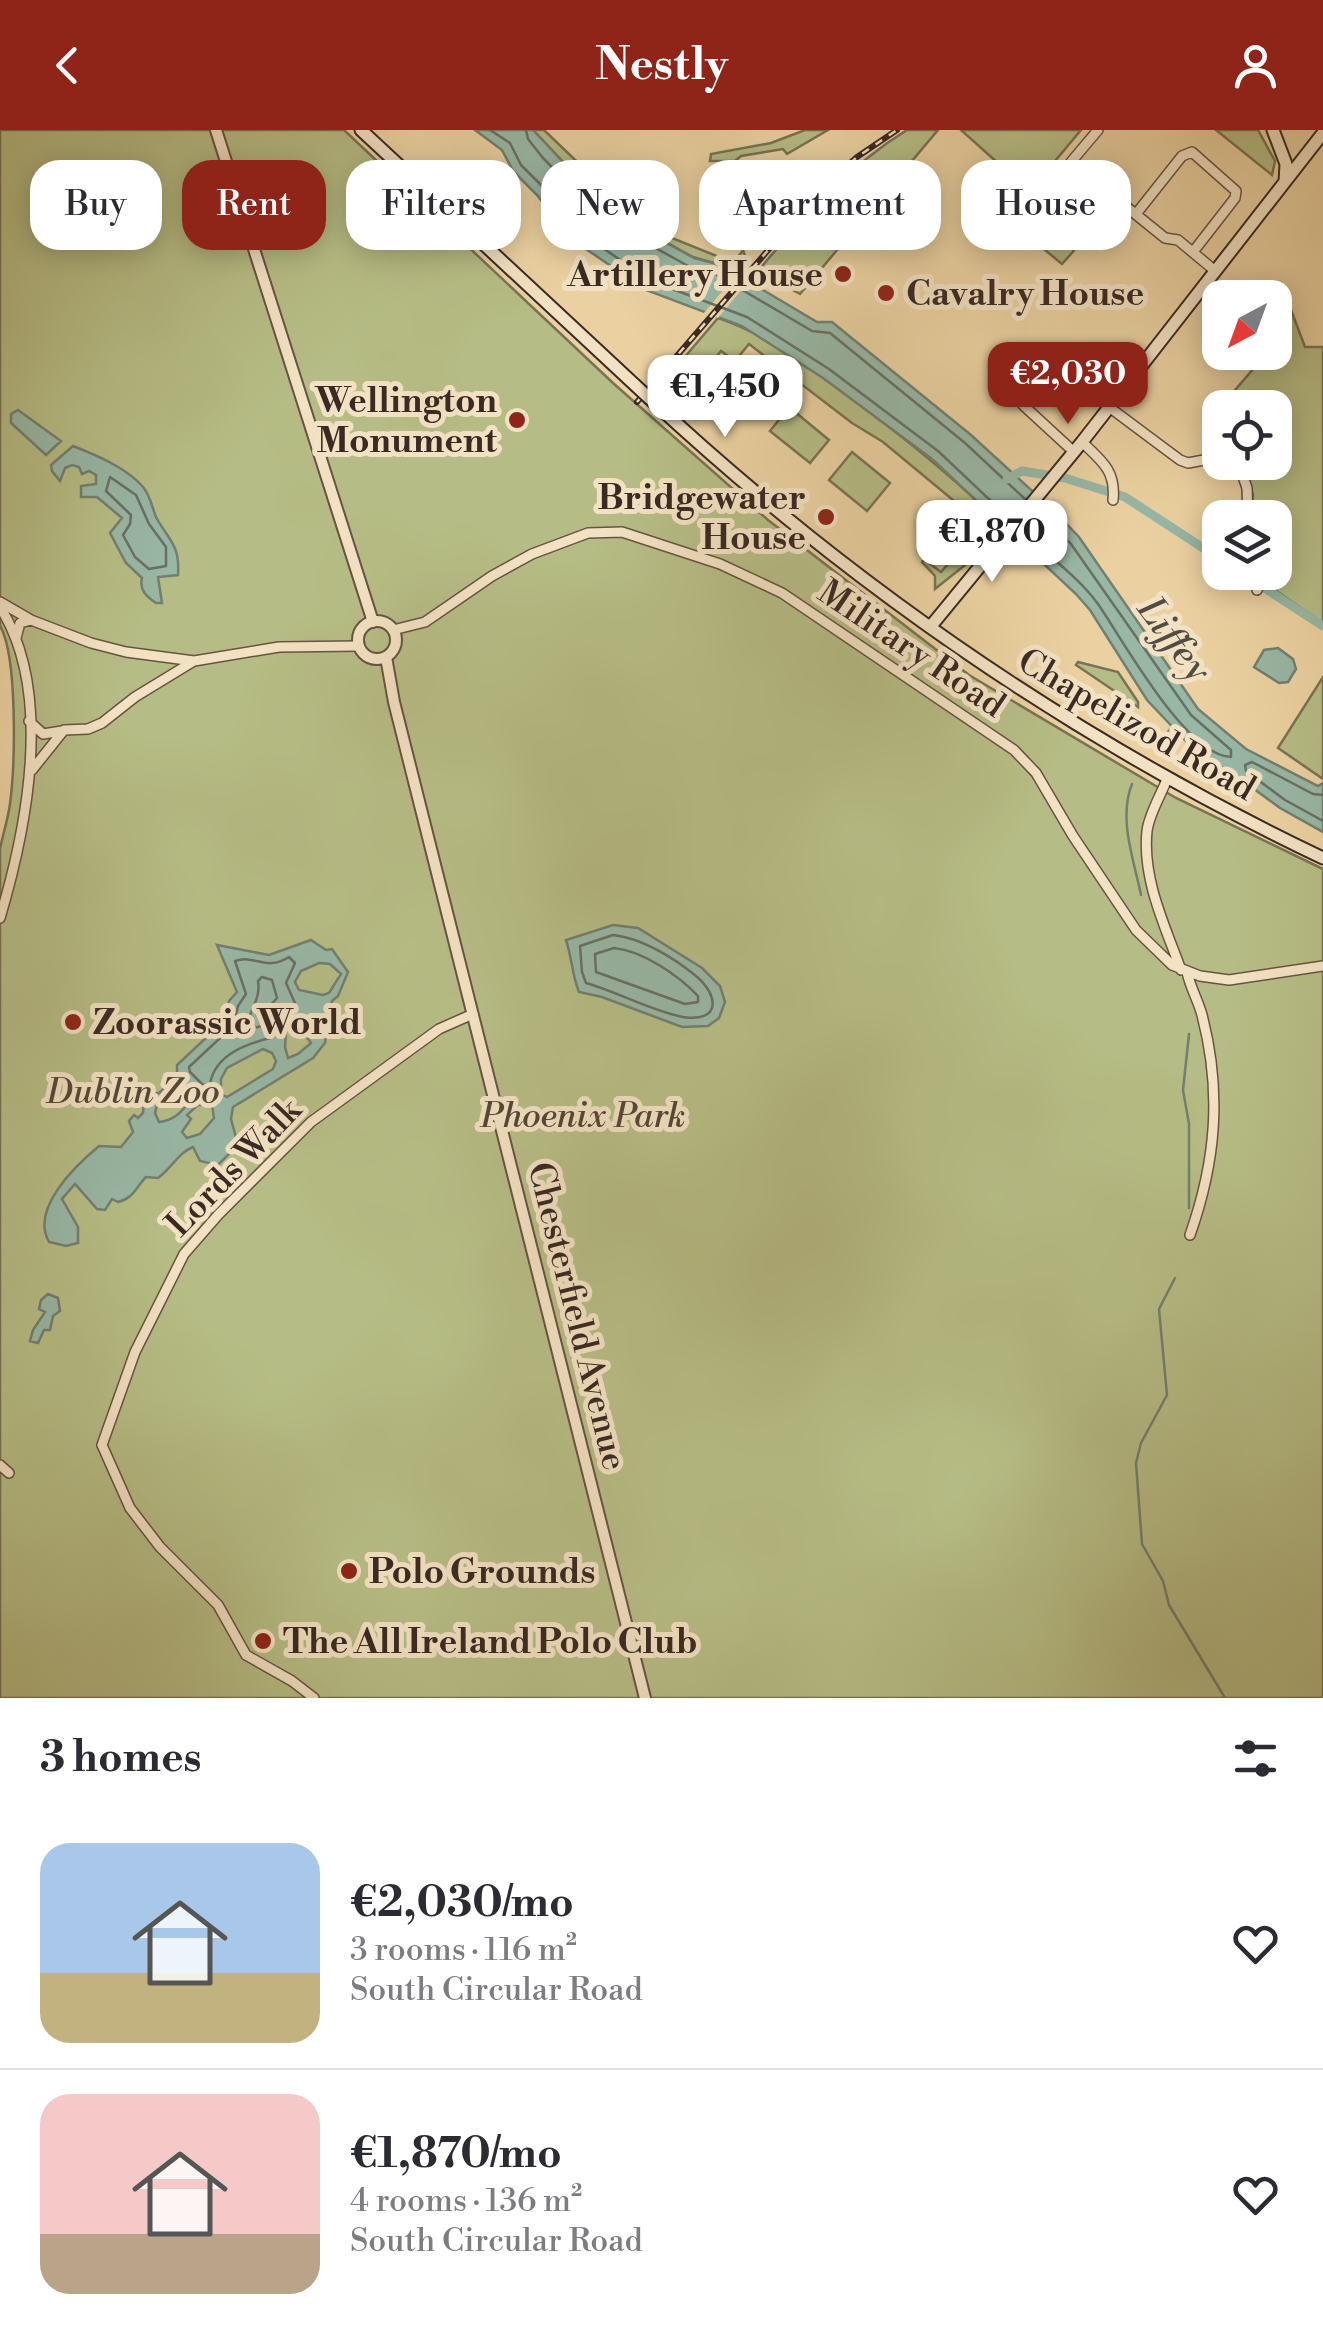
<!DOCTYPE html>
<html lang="en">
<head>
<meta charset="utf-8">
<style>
  body { margin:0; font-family:"Libre Bodoni",serif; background:#f7f7f7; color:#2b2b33; height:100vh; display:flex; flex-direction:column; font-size:38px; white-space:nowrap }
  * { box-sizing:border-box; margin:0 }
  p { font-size:32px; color:#7c7c81 }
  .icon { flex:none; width:55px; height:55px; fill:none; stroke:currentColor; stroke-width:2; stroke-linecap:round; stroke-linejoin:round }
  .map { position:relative; height:1568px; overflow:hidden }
  .panel { display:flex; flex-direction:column; background:#fff; flex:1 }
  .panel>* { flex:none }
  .guide { position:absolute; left:30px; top:30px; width:1265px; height:90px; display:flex; gap:20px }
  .needle { width:65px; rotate:221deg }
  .fabs { position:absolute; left:1202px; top:150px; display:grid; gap:20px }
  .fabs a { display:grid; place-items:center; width:90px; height:90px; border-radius:20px; background:#fff; box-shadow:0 5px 25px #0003; font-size:50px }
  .price { position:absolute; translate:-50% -85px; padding:0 22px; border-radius:20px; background:#fff; color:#222; font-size:32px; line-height:65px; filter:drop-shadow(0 2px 5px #0008) }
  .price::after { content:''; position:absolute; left:50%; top:60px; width:30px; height:22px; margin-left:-15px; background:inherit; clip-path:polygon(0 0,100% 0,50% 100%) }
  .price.selected { background:#8f2418; color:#fff }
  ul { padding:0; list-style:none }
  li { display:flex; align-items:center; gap:30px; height:250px; padding:0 40px }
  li+li { border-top:2px solid #e1e1e2 }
  li span { display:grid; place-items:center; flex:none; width:280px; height:200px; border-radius:30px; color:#555 }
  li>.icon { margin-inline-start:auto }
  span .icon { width:120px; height:120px; fill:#fffc; stroke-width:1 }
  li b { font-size:42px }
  h2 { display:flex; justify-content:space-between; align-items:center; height:120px; padding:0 40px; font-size:42px }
  .chip { padding:0 35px; border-radius:30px; background:#fff; box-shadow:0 5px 25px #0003; font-size:35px; line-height:90px }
  .chip.selected { background:#8f2418; color:#fff }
  header { display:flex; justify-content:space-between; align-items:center; height:130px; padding:0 40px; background:#8f2418; color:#fff; font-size:45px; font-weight:800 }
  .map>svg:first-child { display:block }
  .green { fill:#b6bc85; stroke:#787354; stroke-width:2.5 }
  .water { fill:#98b7a5; stroke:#727f71; stroke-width:2.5; fill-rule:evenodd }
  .pier { fill:#ebd1a1 }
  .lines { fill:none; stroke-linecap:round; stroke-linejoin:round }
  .shore { stroke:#697064; stroke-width:2.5 }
  .stream { stroke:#727f71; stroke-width:2.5 }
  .canal { stroke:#98b7a5; stroke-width:9 }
  .minor-casing { stroke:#665442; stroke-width:12 }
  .tertiary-casing { stroke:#665442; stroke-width:14 }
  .secondary-casing { stroke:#3a2a23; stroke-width:15 }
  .minor { stroke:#f2e1c2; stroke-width:9 }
  .tertiary { stroke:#f2e1c2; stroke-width:10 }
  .secondary { stroke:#f2e1c2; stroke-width:11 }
  .rail-casing { stroke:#3a2a23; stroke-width:6 }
  .rail { stroke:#f2e1c2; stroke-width:2.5; stroke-dasharray:8; stroke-linecap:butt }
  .secondary-bridge-casing { stroke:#3a2a23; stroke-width:15; stroke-linecap:butt }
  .secondary-bridge { stroke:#f2e1c2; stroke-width:11 }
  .poi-dot { fill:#8f2418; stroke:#f2e1c2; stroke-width:4 }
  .labels { text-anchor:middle; stroke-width:10; stroke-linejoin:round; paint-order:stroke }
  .poi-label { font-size:35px; font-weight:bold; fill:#3a2a23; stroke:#f2e1c2; text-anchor:start }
  .street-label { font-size:35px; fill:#3a2a23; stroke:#f2e1c2 }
  .park-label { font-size:35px; font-style:italic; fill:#534737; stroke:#f2e1c2 }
  .water-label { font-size:38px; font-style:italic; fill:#524d44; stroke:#f2e1c2 }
</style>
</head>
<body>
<header><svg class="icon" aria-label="back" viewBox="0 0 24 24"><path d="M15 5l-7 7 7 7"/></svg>Nestly<svg class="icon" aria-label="person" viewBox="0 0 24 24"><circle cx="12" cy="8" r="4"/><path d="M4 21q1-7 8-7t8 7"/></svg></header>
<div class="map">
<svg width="1323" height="1568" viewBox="0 0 1323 1568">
  <rect width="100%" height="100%" fill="#ebd1a1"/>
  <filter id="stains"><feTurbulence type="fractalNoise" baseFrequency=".002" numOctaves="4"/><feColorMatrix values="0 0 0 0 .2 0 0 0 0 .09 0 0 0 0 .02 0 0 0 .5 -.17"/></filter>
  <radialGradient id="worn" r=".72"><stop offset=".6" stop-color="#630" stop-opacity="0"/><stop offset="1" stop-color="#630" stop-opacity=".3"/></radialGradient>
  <path class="green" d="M0,0H344L613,253L768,390L969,545L1176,668L1323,739V1568H0V719C3,704 8,689 10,674C15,636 18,527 0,496Z
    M533,0H544L621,74L657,102L734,133L743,120L747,132L737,144L721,135L693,127L609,81Z
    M805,0H828L787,24L783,19L741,26L735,31H710L711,24L771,13Z
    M907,0H938L800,164L758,141C803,87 847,37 907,0Z
    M961,0H1081L1035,55L1016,36L1009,43Z
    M1216,0H1258L1275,31L1272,45Z
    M1054,97L1078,116L1062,134L1039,115Z
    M1291,180L1305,217H1323V493L1269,456L1270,443L1275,442V388L1251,387L1253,365L1243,333L1275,332V278H1220V300L1205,295L1267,223L1275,222C1275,206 1288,196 1291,180Z
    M718,188C764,203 805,234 843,262C900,304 953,346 1003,396L996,405L991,406L965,435L935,459V446L922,432L924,429L941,442L979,398L968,389L971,385L883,312L852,293L749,214L735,231L721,221L691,258L672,242Z
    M789,277L829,310L810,333L770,301Z
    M852,322L890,353L867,381L829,350Z
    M1078,532L1118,542L1138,572V577L1076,535Z
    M1323,547V649L1278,618Z"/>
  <path class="water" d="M475,0H533L609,81L694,128L721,135L817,192H832L971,305L1053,380L1079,407L1198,579L1246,619L1318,656L1323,653V702L1280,678L1231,642L1200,626L1147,570L1090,480L1076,464L932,329L823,248L742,196L646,160L567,106L538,66L513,41L502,20Z
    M18,280L61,311L46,325L11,293V284Z
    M73,316C96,325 127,338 143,357C150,365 152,377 156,387C169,411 180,414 178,445L158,447L162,473H156C147,467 139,460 142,448L126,433L110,403L122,388L97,367H81V356L96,354V345L89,341L82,344L79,337L72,335L65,338L60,351L52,341L51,335Z
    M1278,518L1293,529L1296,539L1288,552L1279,553L1254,537L1264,520Z
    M613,795L638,798L702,838L720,856L725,872L719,888L708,896L682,897L602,867L579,862C572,845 572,828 566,810Z
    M311,810L326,820L332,819L348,842L338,866L332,871L325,913L313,928L233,977L231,989L238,1015L218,1035L200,1031L193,1017C178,1023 172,1038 158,1048L146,1047C136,1057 134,1068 118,1072L112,1069L105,1080L97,1079L75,1054L62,1069L78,1097V1113L66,1116L49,1112C30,1079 75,1036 99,1016L121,1017L133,1002L129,991L134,985L138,988L143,983L144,970L150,964L159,963L177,947V935L225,890L229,871L237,862L217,815L269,825ZM319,833L330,834L341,844L329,863L323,865L299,860L295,852L301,841ZM298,885H305L310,889L306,906L311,913L298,924L288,928L285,917L287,889ZM263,919L272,923L276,931L273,939L227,967L221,964V949L227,938ZM190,954L194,967C183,979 177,990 159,992L155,983L157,975L171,966L181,955ZM198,975H212L214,988L200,1004L187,1008L182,1002L191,989L187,985Z
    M48,1164L58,1168L60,1181L53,1186L50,1200H44L38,1213L30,1211L33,1200L45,1182L39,1179L41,1170Z"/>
  <path class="pier" d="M737,144L749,151L718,188L703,184Z"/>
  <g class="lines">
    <path class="shore" d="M490,0L510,13L521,35L546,60L575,99L651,151L747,187L829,239L938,321L1009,388
      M526,0L528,9L543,28L603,89L690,137L717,145L812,201L830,203L965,313L1025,369
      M110,347L136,365L149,394L166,417V436L149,439L135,427L123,405L130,394L131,385L106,361Z
      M1021,399C1045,424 1078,446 1098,474C1123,510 1186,626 1231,627V620L1191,585L1071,414L1037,379
      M1323,665L1313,664L1252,632L1245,635L1246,641L1285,670L1323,691
      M613,805C642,808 674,828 696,846C720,866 720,893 683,887C651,881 618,862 586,853L582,842L580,816Z
      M614,818C643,821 678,845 698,866V872L685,874L596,842L595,824Z
      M289,827L295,833L286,853L295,873L279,885L274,907C248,913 215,924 210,954L203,955L190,942L189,937L233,896L238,876L246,864L235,831C256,824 265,842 289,827Z
      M262,847L272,850L277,868L268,878L261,896L251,899L248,894C250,878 261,869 258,851Z"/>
    <path class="stream" d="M1164,606L1173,596
      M1132,654C1118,689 1134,730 1141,765
      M1189,904L1183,960L1189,994V1078
      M1175,1148L1159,1179L1167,1265L1141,1313L1136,1333L1142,1414L1163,1451L1169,1475L1225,1568"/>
    <path class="canal" d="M1007,349L1022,341L1065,348L1125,367L1220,429
      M1240,442L1323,496"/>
    <g class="minor-casing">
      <path id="minor" d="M1098,0L1071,32L1165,108L1178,110L1214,140
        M1136,84L1182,26L1192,22L1236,61L1235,68L1193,122
        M1023,275L1074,322
        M1109,277L1180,330L1188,333L1220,327
        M1082,312C1102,331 1116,341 1113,370
        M1238,332L1247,358L1248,388
        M1257,460L1264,442
        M0,472L31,490
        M0,477C54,562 27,697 0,788
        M393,500L425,492L492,446L532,424L588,403L622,402L720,434L782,463L1014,620L1036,643L1073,706L1136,800L1172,835L1200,846L1229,850L1323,836
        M16,508L20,493L31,490L91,513L126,522L194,531L279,517L359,516
        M29,591L43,604L62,601
        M32,640L64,600L88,599L102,593L135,567L194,531
        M1167,649C1161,665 1149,684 1147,701C1142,749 1165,796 1181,840
        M1187,842C1190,857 1198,870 1202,885C1222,962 1216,1031 1190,1105
        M0,1335L9,1343
        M314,1568L292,1551L246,1525L218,1475L160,1417L130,1378L102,1315L135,1222L184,1124L218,1085L311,992L439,899L473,884"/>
    </g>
    <g class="tertiary-casing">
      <path id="tertiary" d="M216,0L373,492
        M358 510a19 19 0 1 1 38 0a19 19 0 1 1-38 0Z
        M386,527L394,572L645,1568"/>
    </g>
    <g class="secondary-casing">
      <path id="secondary" d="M361,0L635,255
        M1273,0L1286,34L1285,52
        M649,268C852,457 1073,609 1323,728
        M931,496L1082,312L1323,3"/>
    </g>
    <use href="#minor" class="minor"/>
    <use href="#tertiary" class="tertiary"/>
    <use href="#secondary" class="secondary"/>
    <g class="rail-casing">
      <path id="rail" d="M637,272L820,60L857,27L897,0"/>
    </g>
    <use href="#rail" class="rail"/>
    <g class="secondary-bridge-casing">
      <path id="secondary-bridge" d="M635,255L649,268"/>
    </g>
    <use href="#secondary-bridge" class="secondary-bridge"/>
  </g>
  <g class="poi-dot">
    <circle cx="843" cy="144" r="10"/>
    <circle cx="886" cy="163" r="10"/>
    <circle cx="517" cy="290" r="10"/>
    <circle cx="826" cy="387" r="10"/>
    <circle cx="73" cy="892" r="10"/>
    <circle cx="349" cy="1441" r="10"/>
    <circle cx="263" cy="1511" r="10"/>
  </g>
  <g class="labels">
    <g class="poi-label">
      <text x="823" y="156" text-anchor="end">Artillery House</text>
      <text x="906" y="175">Cavalry House</text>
      <text x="497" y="282" text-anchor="end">Wellington<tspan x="497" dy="40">Monument</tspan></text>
      <text x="806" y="379" text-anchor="end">Bridgewater<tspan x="806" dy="40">House</tspan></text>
      <text x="93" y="904">Zoorassic World</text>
      <text x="369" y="1453">Polo Grounds</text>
      <text x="283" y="1523">The All Ireland Polo Club</text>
    </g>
    <g class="street-label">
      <text transform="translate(912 518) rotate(34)" y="12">Military Road</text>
      <text transform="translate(1137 594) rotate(30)" y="12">Chapelizod Road</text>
      <text transform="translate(233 1037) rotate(-46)" y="12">Lords Walk</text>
      <text transform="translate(578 1186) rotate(76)" y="12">Chesterfield Avenue</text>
    </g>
    <g class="park-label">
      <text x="133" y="973">Dublin Zoo</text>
      <text x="583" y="997">Phoenix Park</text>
    </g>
    <g class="water-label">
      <text transform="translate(1175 509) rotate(53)" y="13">Liffey</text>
    </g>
  </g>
  <rect width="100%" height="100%" filter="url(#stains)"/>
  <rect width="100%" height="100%" fill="url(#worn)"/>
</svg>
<div class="fabs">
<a><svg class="needle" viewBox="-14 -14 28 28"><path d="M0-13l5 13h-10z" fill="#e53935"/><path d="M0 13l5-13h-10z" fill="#7c7c81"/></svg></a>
<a><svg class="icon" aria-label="locate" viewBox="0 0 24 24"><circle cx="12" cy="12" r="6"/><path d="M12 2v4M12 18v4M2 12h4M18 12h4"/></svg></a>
<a><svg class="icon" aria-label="layers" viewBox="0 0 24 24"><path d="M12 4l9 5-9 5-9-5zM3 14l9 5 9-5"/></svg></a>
</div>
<b class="price selected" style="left:1068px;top:297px">€2,030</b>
<b class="price" style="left:725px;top:310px">€1,450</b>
<b class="price" style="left:992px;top:455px">€1,870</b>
<div class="guide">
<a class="chip">Buy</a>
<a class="chip selected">Rent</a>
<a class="chip">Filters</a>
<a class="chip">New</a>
<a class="chip">Apartment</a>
<a class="chip">House</a>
</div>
</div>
<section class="panel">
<h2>3 homes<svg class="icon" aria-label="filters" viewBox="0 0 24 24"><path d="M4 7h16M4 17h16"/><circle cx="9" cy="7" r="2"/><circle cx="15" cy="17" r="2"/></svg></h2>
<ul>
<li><span style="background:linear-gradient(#a9c7e8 65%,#c2b280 0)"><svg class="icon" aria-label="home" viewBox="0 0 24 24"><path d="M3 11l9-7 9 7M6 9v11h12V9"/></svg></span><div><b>€2,030/mo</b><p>3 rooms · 116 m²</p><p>South Circular Road</p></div><svg class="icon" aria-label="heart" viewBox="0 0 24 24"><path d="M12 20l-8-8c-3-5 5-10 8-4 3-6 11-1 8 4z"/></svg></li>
<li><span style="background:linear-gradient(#f6c9c9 70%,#b9a48a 0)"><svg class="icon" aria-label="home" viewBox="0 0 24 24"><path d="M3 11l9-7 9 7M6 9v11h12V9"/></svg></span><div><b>€1,870/mo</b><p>4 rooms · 136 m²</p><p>South Circular Road</p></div><svg class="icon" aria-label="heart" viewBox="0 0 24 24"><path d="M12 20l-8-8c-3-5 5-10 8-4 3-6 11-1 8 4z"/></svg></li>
</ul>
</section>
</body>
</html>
